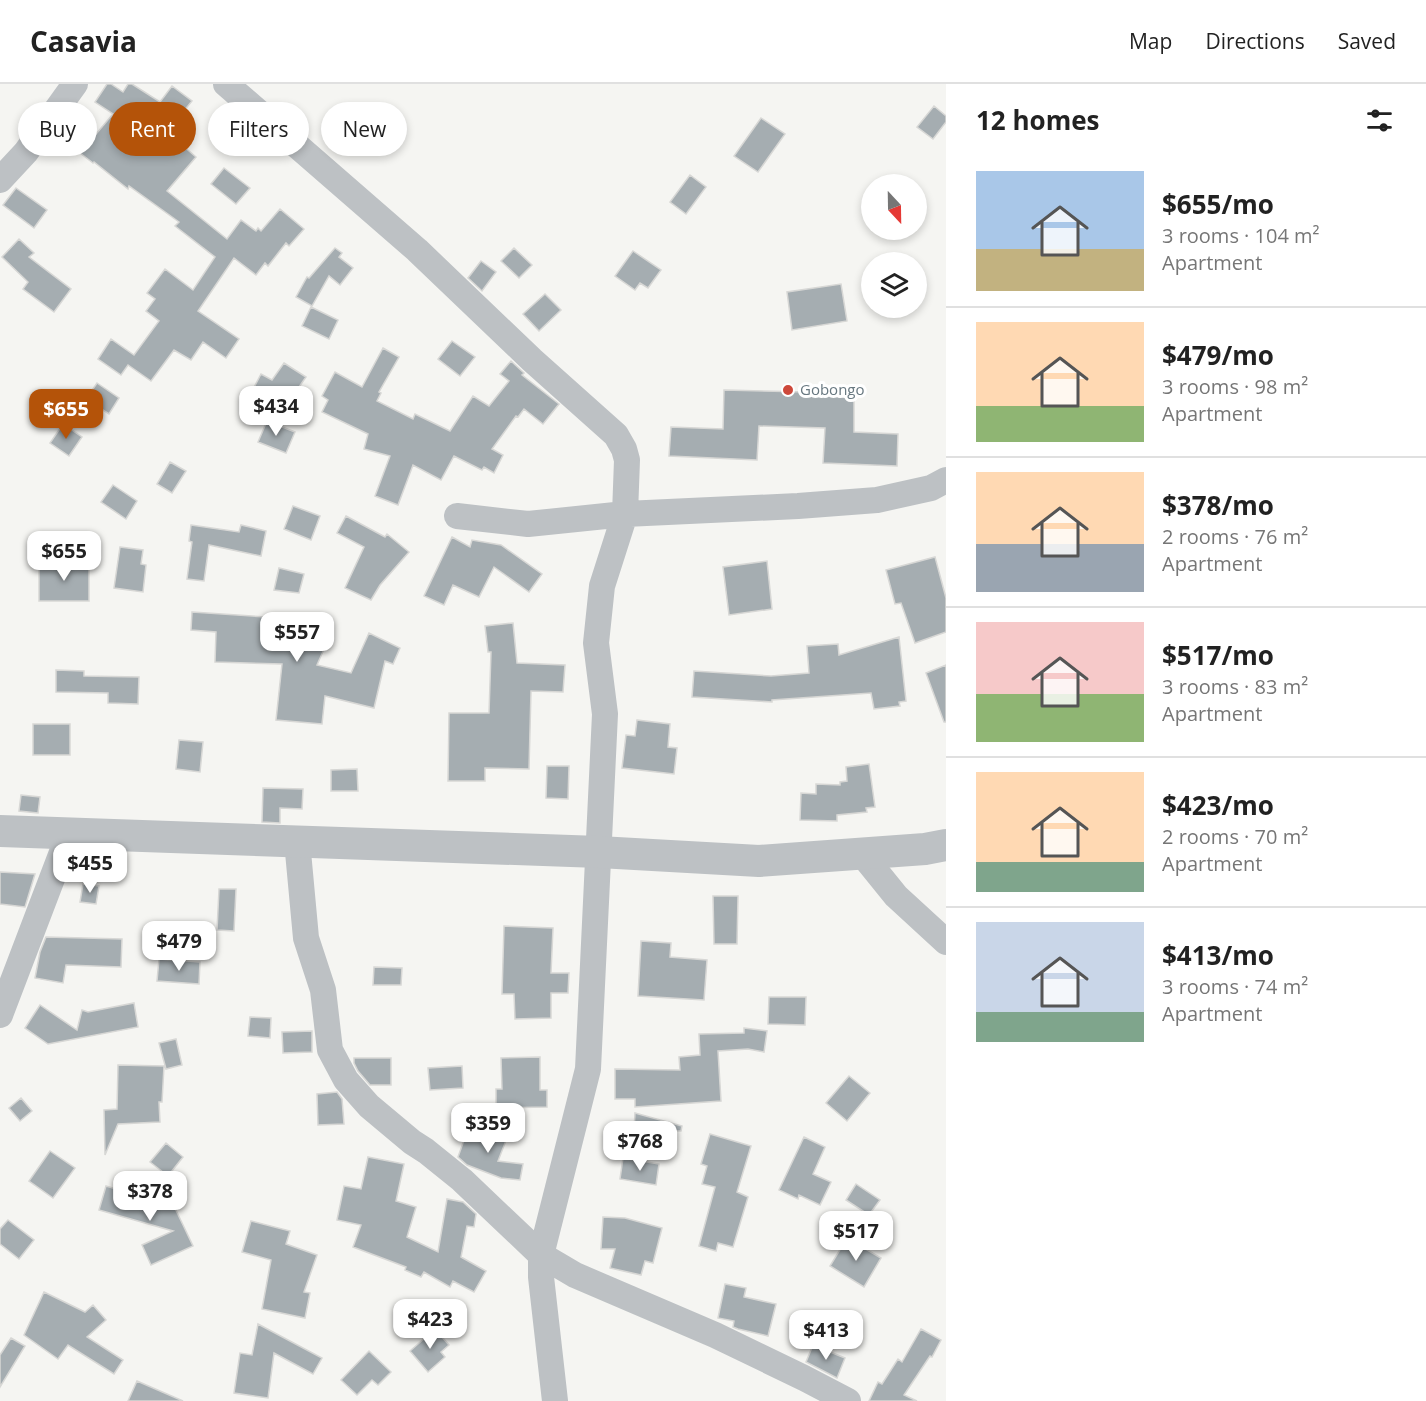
<!DOCTYPE html>
<html lang="en">
<head>
<meta charset="utf-8">
<style>
  body { margin:0; font-family:"Open Sans",sans-serif; background:#f6f6f6; color:#222; height:100vh; display:flex; flex-direction:column; font-size:22px; white-space:nowrap }
  * { box-sizing:border-box; margin:0 }
  p { font-size:20px; color:#767676 }
  .icon { flex:none; width:33px; height:33px; fill:none; stroke:currentColor; stroke-width:2; stroke-linecap:round; stroke-linejoin:round }
  .map { position:relative; flex:1; overflow:hidden }
  .panel { display:flex; flex-direction:column; background:#fff; width:480px }
  .panel>* { flex:none }
  .guide { position:absolute; left:18px; top:18px; width:570px; height:54px; display:flex; gap:12px }
  .needle { width:39px; rotate:158deg }
  .tools { position:absolute; left:861px; top:90px; display:grid; gap:12px }
  .tools a { display:grid; place-items:center; width:66px; height:66px; border-radius:50%; background:#fff; box-shadow:0 3px 9px #0003; font-size:30px }
  .price { position:absolute; translate:-50% -51px; padding:0 14px; border-radius:12px; background:#fff; color:#222; font-size:20px; line-height:39px; filter:drop-shadow(0 2px 3px #0008) }
  .price::after { content:''; position:absolute; left:50%; top:36px; width:18px; height:14px; margin-left:-9px; background:inherit; clip-path:polygon(0 0,100% 0,50% 100%) }
  .price.on { background:#b45309; color:#fff }
  ul { padding:0; list-style:none }
  li { display:flex; align-items:center; gap:18px; height:150px; padding:0 30px }
  li+li { border-top:2px solid #e0e0e0 }
  li span { display:grid; place-items:center; flex:none; width:168px; height:120px; border-radius:0px; color:#555 }
  li>.icon { margin-inline-start:auto }
  span .icon { width:72px; height:72px; fill:#fffc; stroke-width:1 }
  li b { font-size:26px }
  h2 { display:flex; justify-content:space-between; align-items:center; height:72px; padding:0 30px; font-size:26px }
  .pill { padding:0 21px; border-radius:27px; background:#fff; box-shadow:0 3px 9px #0003; font-size:21px; line-height:54px }
  .pill.on { background:#b45309; color:#fff }
  header { display:flex; align-items:center; gap:36px; box-sizing:border-box; height:84px; padding:0 30px; background:#fff; border-bottom:2px solid #e0e0e0 }
  header strong { font-size:28px }
  nav { display:flex; gap:33px; margin-inline-start:auto; font-size:21px }
  main { display:flex; flex:1; min-height:0 }
  .map>svg:first-child { display:block }
  .building { fill:#a5adb1; stroke:#d7d7d5; stroke-width:1.5 }
  .lines { fill:none; stroke-linecap:round; stroke-linejoin:round }
  .minor { stroke:#bdc1c4; stroke-width:26 }
  .tertiary { stroke:#bdc1c4; stroke-width:32 }
  .poi-dot { fill:#cd483a; stroke:#fff; stroke-width:2 }
  .labels { text-anchor:middle; stroke-width:6; stroke-linejoin:round; paint-order:stroke }
  .poi-label { font-size:15px; fill:#687880; stroke:#fff; text-anchor:start }
</style>
</head>
<body>
<header>
<strong>Casavia</strong>
<nav><a>Map</a><a>Directions</a><a>Saved</a></nav>
</header>
<main>
<div class="map">
<svg width="946" height="1317" viewBox="0 0 946 1317">
  <rect width="100%" height="100%" fill="#f5f5f2"/>
  <path class="building" d="M107,0H111L123,8L128,0H132L160,18L172,2L192,17L167,48L196,73L167,107L227,155L241,136L256,147L258,144L261,147L280,125L304,145L289,162L286,159L268,182L265,179L256,191L234,174L198,227L239,255L226,274L203,258L191,276L174,266L151,297L128,281L121,291L98,275L111,255L134,271L159,237L146,227L155,215L147,209L165,185L193,206L215,173L175,142L179,138L129,102L128,105L94,78L93,79L80,69L113,30L95,18Z
    M934,22L946,32V38L933,55L917,43Z
    M761,34L785,50L758,88L734,72Z
    M224,84L250,104L236,120L211,100Z
    M690,91L706,103L686,130L670,118Z
    M16,104L47,126L34,144L3,121Z
    M19,155L34,169L29,173L71,205L54,228L23,205L28,198L2,173Z
    M335,164L342,169L339,173L353,184L340,201L329,192L312,222L296,213L307,193L309,194Z
    M514,164L532,181L519,194L501,177Z
    M633,167L661,186L648,204L640,199L635,206L615,192Z
    M481,177L496,188L482,207L468,194Z
    M841,200L847,237L792,246L787,208Z
    M545,210L561,226L539,247L523,230Z
    M311,223L338,236L329,255L302,242Z
    M452,257L475,273L460,292L438,275Z
    M383,264L399,273L379,308L381,309L377,317L413,335L415,330L450,347L473,312L489,322L509,297L500,290L511,277L524,289L522,291L559,320L543,340L524,325L518,333L516,332L492,365L503,371L494,389L484,383L482,386L454,372L441,396L413,381L398,421L375,412L390,372L364,365L368,350L322,328L328,316L322,312L335,288L362,303Z
    M284,279L306,293L279,332L249,313L261,290L272,296Z
    M97,299L119,314L109,330L86,315Z
    M724,306L854,309V348L898,350L897,382L823,379L825,344L759,342L757,376L669,372L671,343L723,345Z
    M267,337L295,348L286,369L258,358Z
    M63,340L82,353L69,372L50,359Z
    M170,378L186,387L172,409L157,400Z
    M113,401L137,417L126,435L101,418Z
    M293,422L320,432L311,456L284,445Z
    M346,432L385,453L387,450L409,468L380,501L371,516L345,504L364,463L337,449Z
    M191,441L239,448L241,441L266,447L261,472L209,461L204,497L187,495L192,458L189,457Z
    M452,453L470,463L472,456L501,461L542,490L529,508L494,483L479,513L453,501L444,521L424,512Z
    M120,463L143,466L141,480L146,481L143,508L114,504Z
    M935,473L946,514V548L915,559L901,519L895,520L886,486Z
    M767,477L772,525L729,531L723,483Z
    M39,478H89V517H39Z
    M279,484L304,490L299,509L274,506Z
    M192,528L296,535L294,549L325,563L317,581L351,589L369,549L400,564L393,580L385,577L374,624L325,612L322,640L276,636L282,580L215,578L216,548L191,546Z
    M513,539L517,579L565,581L563,608L531,607L529,685L485,684V697H448L449,629H489L491,568H488L485,542Z
    M899,553L906,617L899,618L900,622L874,625L871,609L772,616V618L692,613L694,587L771,592L809,589L807,562L838,560L839,571Z
    M946,581V638H944L926,589Z
    M56,586L84,587V592L139,593L138,620L108,619V609L56,608Z
    M637,636L670,640L668,663L677,664L674,690L622,684L626,651L635,652Z
    M33,640H70V671H33Z
    M179,656L203,658L200,688L176,685Z
    M869,680L875,723L866,724L867,728L837,731V737L800,736L801,709L816,710V700L840,701V698L847,697L846,683Z
    M547,682H569L568,715L546,714Z
    M357,685L358,707H331V686Z
    M263,704L303,705L302,725L280,724V739L262,738Z
    M21,711L40,713L38,729L19,727Z
    M0,788L35,790L25,823L0,820Z
    M83,800L99,802L96,820L80,818Z
    M219,805H236L234,847L217,846Z
    M713,812H738L737,860H714Z
    M504,842L553,844L551,889H569L568,909H551V934L515,935L514,910H502Z
    M46,853L122,855L121,883L66,881L63,899L35,894L40,868Z
    M641,857L671,859L670,873L707,876L704,916L638,912Z
    M159,875L200,878L199,900L157,897Z
    M374,883L402,884L401,901H373Z
    M769,913H806L805,941L768,940Z
    M134,919L138,943L48,960L25,944L40,921L77,946L82,926L88,928Z
    M250,933L271,934L270,954L248,952Z
    M744,944L767,947L764,968L748,965L718,967L721,1017L635,1023V1015H615V985L680,986L679,973L700,971L699,950L744,949Z
    M312,947V968L283,969L282,948Z
    M176,955L182,981L166,985L159,959Z
    M540,973V1006H547V1023L496,1024V1005H502L501,974Z
    M354,974H391V1001H370L358,987L354,979Z
    M118,981L164,982L162,1018H159L160,1038L118,1040L105,1071L104,1026L117,1025Z
    M462,982L463,1004L430,1006L428,984Z
    M849,992L870,1009L847,1037L826,1019Z
    M337,1008L342,1015L344,1040L318,1041L317,1010Z
    M21,1014L32,1027L20,1037L9,1024Z
    M635,1029L682,1042L681,1047H634Z
    M469,1042H476L507,1054L498,1077L523,1080L520,1096L501,1094L467,1081L458,1073Z
    M710,1050L751,1062L737,1108L748,1113L733,1163L718,1159L716,1167L699,1162L715,1103L702,1100L707,1082L701,1080Z
    M804,1053L825,1063L813,1090L831,1098L820,1121L799,1111L798,1115L779,1106Z
    M166,1059L183,1073L168,1092L150,1078Z
    M50,1067L75,1084L53,1114L29,1097Z
    M368,1073L404,1080L396,1117L416,1123L407,1153L438,1168L447,1115L463,1118L476,1130L474,1143L467,1142L461,1173L486,1187L474,1208L453,1197L450,1203L424,1188L421,1193L405,1186L406,1183L353,1163L361,1141L337,1136L344,1102L361,1105Z
    M623,1074L659,1080L656,1101L620,1095Z
    M856,1100L880,1116L869,1131L846,1116Z
    M106,1102L174,1122L193,1162L151,1181L142,1161L173,1147L99,1126Z
    M603,1133L625,1134L662,1144L653,1179L645,1177L641,1191L610,1184L615,1165H601Z
    M8,1136L34,1156L19,1175L0,1160V1145Z
    M251,1137L290,1147L286,1160L317,1171L304,1208L310,1209L305,1234L262,1225L271,1176L242,1168Z
    M847,1154L881,1174L864,1203L830,1182Z
    M725,1200L746,1204L744,1213L776,1220L768,1252L738,1245L733,1243L734,1237L718,1234Z
    M44,1208L85,1228L93,1221L106,1236L87,1253L123,1276L114,1290L68,1261L58,1275L24,1251Z
    M258,1240L322,1274L313,1290L274,1269L268,1314L234,1309L240,1269L252,1271Z
    M435,1245L449,1261L441,1268L445,1273L428,1288L410,1267Z
    M921,1245L941,1256L932,1273L930,1272L904,1311L917,1317H869L878,1298L882,1300L898,1275L902,1278Z
    M11,1254L25,1262L0,1303V1271Z
    M813,1261L845,1274L837,1294L806,1278Z
    M369,1267L391,1288L378,1301L372,1296L357,1311L341,1296Z
    M137,1297L183,1317H128Z"/>
  <g class="lines">
    <path class="minor" d="M226,0L417,166L532,276L616,351L624,365L627,376L625,430L602,502L596,559L605,630L588,985L541,1171V1193L555,1317
      M0,96L26,68L75,0
      M457,432L528,440L625,430L798,422L877,416L931,404L946,396
      M297,757L306,854L323,906L330,966L346,996L369,1022L412,1058L426,1067L462,1096L541,1171L575,1191L715,1251L804,1294L848,1317
      M862,770L896,812L946,858
      M0,931L69,750"/>
    <path class="tertiary" d="M0,747L599,768L759,777L925,765L946,761"/>
  </g>
  <circle class="poi-dot" cx="788" cy="306" r="6"/>
  <g class="labels">
    <g class="poi-label">
      <text x="800" y="311">Gobongo</text>
    </g>
  </g>
</svg>
<div class="tools">
<a><svg class="needle" viewBox="-14 -14 28 28"><path d="M0-13l5 13h-10z" fill="#e53935"/><path d="M0 13l5-13h-10z" fill="#767676"/></svg></a>
<a><svg class="icon" aria-label="layers" viewBox="0 0 24 24"><path d="M12 4l9 5-9 5-9-5zM3 14l9 5 9-5"/></svg></a>
</div>
<b class="price" style="left:276px;top:353px">$434</b>
<b class="price on" style="left:66px;top:356px">$655</b>
<b class="price" style="left:64px;top:498px">$655</b>
<b class="price" style="left:297px;top:579px">$557</b>
<b class="price" style="left:90px;top:810px">$455</b>
<b class="price" style="left:179px;top:888px">$479</b>
<b class="price" style="left:488px;top:1070px">$359</b>
<b class="price" style="left:640px;top:1088px">$768</b>
<b class="price" style="left:150px;top:1138px">$378</b>
<b class="price" style="left:856px;top:1178px">$517</b>
<b class="price" style="left:430px;top:1266px">$423</b>
<b class="price" style="left:826px;top:1277px">$413</b>
<div class="guide">
<a class="pill">Buy</a>
<a class="pill on">Rent</a>
<a class="pill">Filters</a>
<a class="pill">New</a>
</div>
</div>
<section class="panel">
<h2>12 homes<svg class="icon" aria-label="filters" viewBox="0 0 24 24"><path d="M4 7h16M4 17h16"/><circle cx="9" cy="7" r="2"/><circle cx="15" cy="17" r="2"/></svg></h2>
<ul>
<li><span style="background:linear-gradient(#a9c7e8 65%,#c2b280 0)"><svg class="icon" aria-label="home" viewBox="0 0 24 24"><path d="M3 11l9-7 9 7M6 9v11h12V9"/></svg></span><div><b>$655/mo</b><p>3 rooms · 104 m²</p><p>Apartment</p></div></li>
<li><span style="background:linear-gradient(#ffd9b3 70%,#8fb573 0)"><svg class="icon" aria-label="home" viewBox="0 0 24 24"><path d="M3 11l9-7 9 7M6 9v11h12V9"/></svg></span><div><b>$479/mo</b><p>3 rooms · 98 m²</p><p>Apartment</p></div></li>
<li><span style="background:linear-gradient(#ffd9b3 60%,#9aa5b1 0)"><svg class="icon" aria-label="home" viewBox="0 0 24 24"><path d="M3 11l9-7 9 7M6 9v11h12V9"/></svg></span><div><b>$378/mo</b><p>2 rooms · 76 m²</p><p>Apartment</p></div></li>
<li><span style="background:linear-gradient(#f6c9c9 60%,#8fb573 0)"><svg class="icon" aria-label="home" viewBox="0 0 24 24"><path d="M3 11l9-7 9 7M6 9v11h12V9"/></svg></span><div><b>$517/mo</b><p>3 rooms · 83 m²</p><p>Apartment</p></div></li>
<li><span style="background:linear-gradient(#ffd9b3 75%,#7fa58c 0)"><svg class="icon" aria-label="home" viewBox="0 0 24 24"><path d="M3 11l9-7 9 7M6 9v11h12V9"/></svg></span><div><b>$423/mo</b><p>2 rooms · 70 m²</p><p>Apartment</p></div></li>
<li><span style="background:linear-gradient(#c9d6e8 75%,#7fa58c 0)"><svg class="icon" aria-label="home" viewBox="0 0 24 24"><path d="M3 11l9-7 9 7M6 9v11h12V9"/></svg></span><div><b>$413/mo</b><p>3 rooms · 74 m²</p><p>Apartment</p></div></li>
</ul>
</section>
</main>
</body>
</html>
